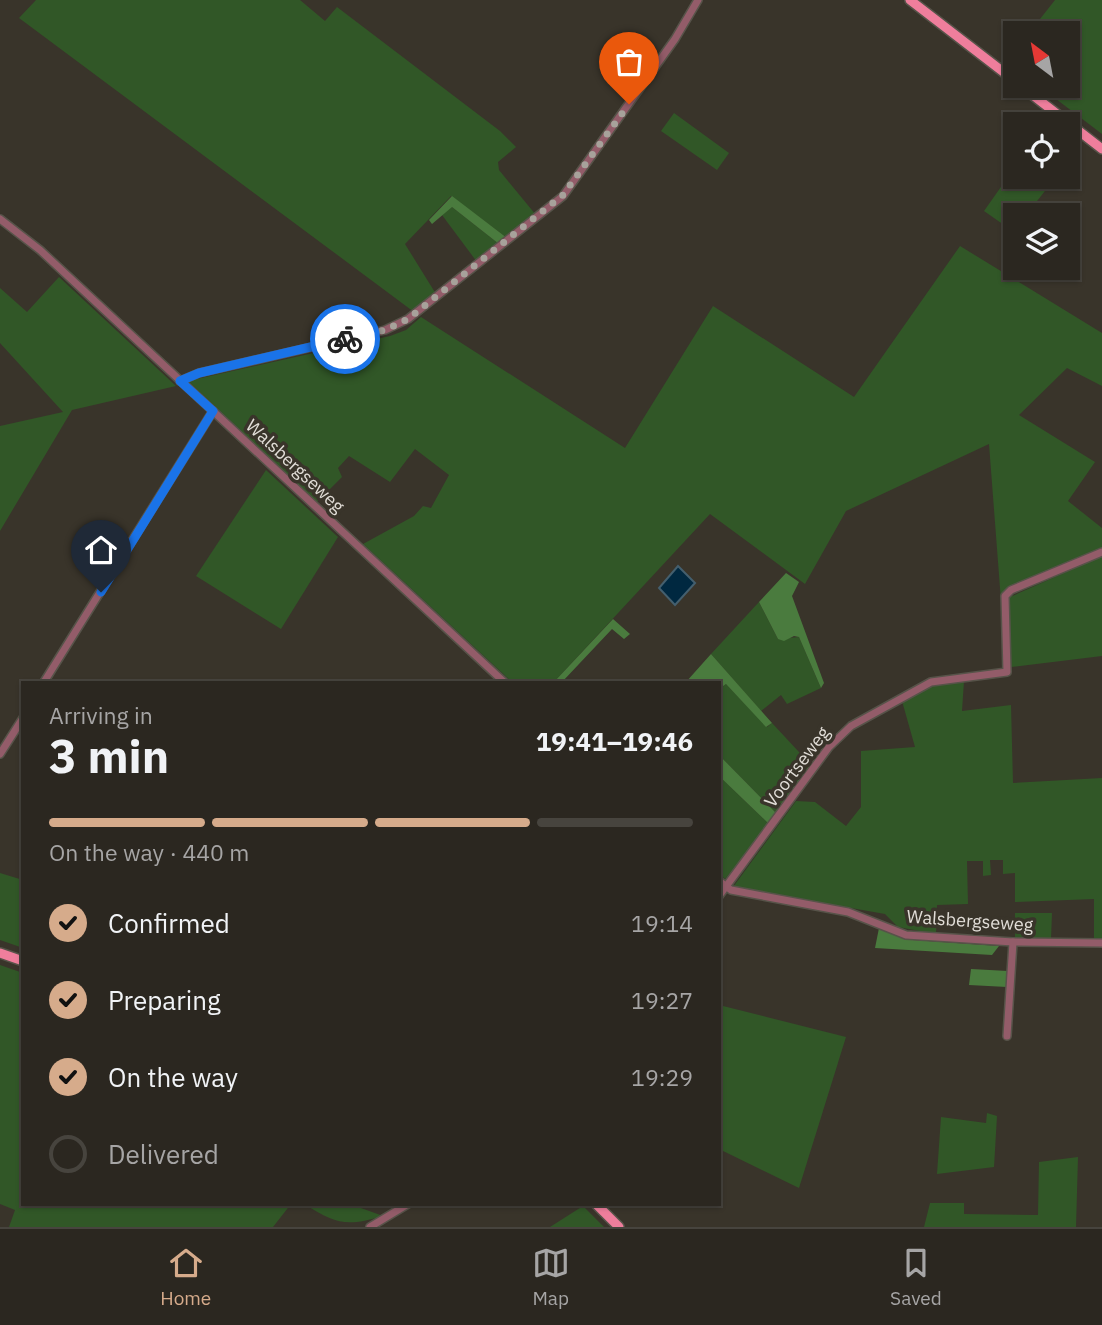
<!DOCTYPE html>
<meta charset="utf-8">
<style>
body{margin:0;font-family:"IBM Plex Sans",sans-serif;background:#332f29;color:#f1f3f6;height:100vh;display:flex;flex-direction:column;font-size:26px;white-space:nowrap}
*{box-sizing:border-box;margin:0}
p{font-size:23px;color:#a6a5a5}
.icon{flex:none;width:38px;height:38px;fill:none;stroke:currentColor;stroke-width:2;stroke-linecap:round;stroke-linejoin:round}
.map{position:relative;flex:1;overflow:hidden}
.panel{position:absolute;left:21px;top:681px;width:700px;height:525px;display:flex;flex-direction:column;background:#2b2720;border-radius:0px;box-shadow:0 2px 5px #0004,0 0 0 2px #47443e}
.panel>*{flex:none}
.needle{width:46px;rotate:328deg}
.fabs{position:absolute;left:1003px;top:21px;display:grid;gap:14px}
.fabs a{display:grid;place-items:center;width:77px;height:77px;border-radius:0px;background:#2b2720;box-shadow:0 2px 5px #0004,0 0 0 2px #47443e;font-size:35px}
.pin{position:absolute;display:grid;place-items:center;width:60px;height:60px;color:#fff;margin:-72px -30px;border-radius:50% 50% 50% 0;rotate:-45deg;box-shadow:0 0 7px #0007}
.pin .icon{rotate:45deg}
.courier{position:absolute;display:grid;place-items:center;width:70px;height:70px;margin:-35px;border:5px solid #1a73e8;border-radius:50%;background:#fff;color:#222;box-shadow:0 2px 9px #0007}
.head em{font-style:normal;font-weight:700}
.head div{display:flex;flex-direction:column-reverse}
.head{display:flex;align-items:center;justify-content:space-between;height:119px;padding:0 28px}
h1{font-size:46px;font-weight:700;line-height:52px}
.bar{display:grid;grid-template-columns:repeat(4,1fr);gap:10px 7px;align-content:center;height:84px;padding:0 28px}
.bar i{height:9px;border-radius:5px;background:#47443e}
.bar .current{background:#d6ab8b}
.bar p{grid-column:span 4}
ol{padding:0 28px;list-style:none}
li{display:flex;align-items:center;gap:21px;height:77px}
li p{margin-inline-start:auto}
li .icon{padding:7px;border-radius:50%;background:#d6ab8b;color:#111;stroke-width:4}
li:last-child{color:#a6a5a5}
li i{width:38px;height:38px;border:4px solid #47443e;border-radius:50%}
.menu{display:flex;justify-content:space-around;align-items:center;height:98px;border-top:2px solid #47443e;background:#2b2720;font-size:19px;color:#a6a5a5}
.menu a{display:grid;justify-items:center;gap:4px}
.menu .current{color:#d6ab8b}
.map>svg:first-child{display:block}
</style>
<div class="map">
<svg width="1102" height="1227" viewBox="0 0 1102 1227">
<rect width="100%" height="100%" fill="#39342a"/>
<!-- green -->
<g fill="#315727">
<path d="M36,0h264l25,21 12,-14 163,124 16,16 -18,15 1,8 37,45 -29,23 -56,-42 -46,48 31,50 -22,18 -395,-294z"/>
<path d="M1055,0h47v134l-63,-48h29v-53h-39z"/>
<path d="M674,113l55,40 -12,17 -56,-39z"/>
<path d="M1015,167v10h41l-30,38h-11l-1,17 -30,-21z"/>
<path d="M450,207h2l47,37 -22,18 -35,-47z"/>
<path d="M960,246l142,87v53l-35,-18 -48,47 76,47 -27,39 34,27v21l-99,47 -2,5 -12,-157 -143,67 -41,73 -95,-70 -156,168h-42l-149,-138 51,-28 9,-10 8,2 18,-33 -34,-26 -25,33 -41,-26 -11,12 4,9 -25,25 -129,-121 202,-45 16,-6 15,-13 204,131 88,-142 141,91z"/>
<path d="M59,277l117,109 -104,24 -72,121v-105l63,-14 -63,-69v-55l27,24z"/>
<path d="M266,470l72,67 -57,92 -85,-53z"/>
<path d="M1102,556v100l-91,11 -4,-63 3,-7z"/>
<path d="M759,602l19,37 21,-2 22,51 -34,16 -6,-9 -20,16 -50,-57z"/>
<path d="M964,681l-2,30 49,-6 2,78 89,-5v161h-8v-40l-79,3v-29l-12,1v-14h-13l1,15 -8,1v-15h-16l1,43 -31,1 -1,29 -38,-7 -13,-13 -152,-27 63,-86 19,1 31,24 15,-19v-56l54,-4 -13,-46 26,-14z"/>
<path d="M726,684l41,43 5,-4 40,43 -35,48 -58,-59v-66z"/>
<path d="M719,776l51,49 -45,54 -6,-5z"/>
<path d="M0,873l23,7v68l-23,-8z"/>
<path d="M1015,913h37l-1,26 -36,-1z"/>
<path d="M0,965l23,8v231h268l-18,23h-264l6,-17 -15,-6z"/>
<path d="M719,1005l127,32 -47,151 -80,-39z"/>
<path d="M987,1113l10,3 -3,51 -57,7 4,-57 45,6z"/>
<path d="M1078,1157l-2,70h-152l6,-24h34v11l74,1 1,-53z"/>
<path d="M304,1204h46l33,12c-37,11 -47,8 -79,-12z"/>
<path d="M583,1206l21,21h-54z"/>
</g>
<!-- forest -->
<g fill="#4a7b3e">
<path d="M452,196l55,42 -8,6 -47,-37 -20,17 -3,-4z"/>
<path d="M786,573l13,9 -7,14 32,87 -3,5 -22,-51 -5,-1 -10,5 -6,-2 -19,-37z"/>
<path d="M613,619l17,15 -6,5 -12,-10 -50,53h-8z"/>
<path d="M711,654l61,69 -6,4 -40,-43 -7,5v-7h-33z"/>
<path d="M719,755l58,59 -7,11 -51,-49z"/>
<path d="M879,928l34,12 86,6 -7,9 -117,-7z"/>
<path d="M971,969l37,2 -1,16 -38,-2z"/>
</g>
<!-- water -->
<path fill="#002840" stroke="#445f6e" stroke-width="2" d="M678,566l17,17 -20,22 -16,-17z"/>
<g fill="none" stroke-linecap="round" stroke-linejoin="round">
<!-- minor casing -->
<g stroke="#575349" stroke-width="10">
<g id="minor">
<path d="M0,219l40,31 464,432"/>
<path d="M180,381l19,-8 186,-43 23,-11 155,-123 112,-157 23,-39"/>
<path d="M44,682l169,-271"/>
<path d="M0,754l23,-36"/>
<path d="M719,881l12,9 117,22 58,23 107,7 89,1"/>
<path d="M719,896l110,-149 22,-21 80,-44 76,-10 -2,-76 6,-6 91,-38"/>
<path d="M1007,1036l6,-94"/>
<path d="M370,1227l38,-23"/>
</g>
</g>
<!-- major casing -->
<g stroke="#575349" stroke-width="12">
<g id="major">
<path d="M910,0l105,81"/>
<path d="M1021,86l81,63"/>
<path d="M0,953l23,8"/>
<path d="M596,1204l23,23"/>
</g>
</g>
<!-- minor -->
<use href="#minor" stroke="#935c69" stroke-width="7"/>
<!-- major -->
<use href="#major" stroke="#ef7e9c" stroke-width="9"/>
</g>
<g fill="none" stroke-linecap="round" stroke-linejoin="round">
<!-- done -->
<path stroke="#a7a29b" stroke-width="7" stroke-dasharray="0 12.6" d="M345,339l40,-9 23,-11 155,-124 66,-91"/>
<!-- route -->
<path stroke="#1a73e8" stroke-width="9" d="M101,592l112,-181 -33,-30 19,-8 146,-34"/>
</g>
<g text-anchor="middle" stroke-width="7" stroke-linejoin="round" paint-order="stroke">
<!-- street labels -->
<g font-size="18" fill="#e2ded8" stroke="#39342a">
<text transform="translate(295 466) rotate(43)" y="6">Walsbergseweg</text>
<text transform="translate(797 767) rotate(-53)" y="6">Voortseweg</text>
<text transform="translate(970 921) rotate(4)" y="6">Walsbergseweg</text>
</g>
</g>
</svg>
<div class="fabs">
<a><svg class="needle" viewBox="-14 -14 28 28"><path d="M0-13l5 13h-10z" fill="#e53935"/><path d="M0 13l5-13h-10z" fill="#a6a5a5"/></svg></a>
<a><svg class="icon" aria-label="locate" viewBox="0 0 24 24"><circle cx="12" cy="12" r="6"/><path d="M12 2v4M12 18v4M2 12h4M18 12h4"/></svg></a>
<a><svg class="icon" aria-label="layers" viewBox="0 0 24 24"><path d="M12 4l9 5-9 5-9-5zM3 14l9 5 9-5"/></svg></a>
</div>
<div class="pin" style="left:629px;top:104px;background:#ea580c"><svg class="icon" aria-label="bag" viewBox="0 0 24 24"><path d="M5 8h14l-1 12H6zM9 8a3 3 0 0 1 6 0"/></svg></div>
<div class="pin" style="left:101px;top:592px;background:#1f2937"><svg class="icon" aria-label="home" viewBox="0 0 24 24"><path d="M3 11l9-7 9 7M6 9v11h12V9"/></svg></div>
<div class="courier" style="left:345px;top:339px"><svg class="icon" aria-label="bike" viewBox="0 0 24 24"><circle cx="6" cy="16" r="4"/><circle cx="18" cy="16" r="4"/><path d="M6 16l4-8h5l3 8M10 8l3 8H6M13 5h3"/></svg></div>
<section class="panel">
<div class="head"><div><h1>3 min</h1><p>Arriving in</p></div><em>19:41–19:46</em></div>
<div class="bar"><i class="current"></i><i class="current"></i><i class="current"></i><i></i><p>On the way · 440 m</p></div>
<ol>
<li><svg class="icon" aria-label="check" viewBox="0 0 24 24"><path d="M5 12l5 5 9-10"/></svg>Confirmed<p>19:14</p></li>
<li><svg class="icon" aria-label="check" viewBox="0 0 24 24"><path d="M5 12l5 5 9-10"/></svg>Preparing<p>19:27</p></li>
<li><svg class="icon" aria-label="check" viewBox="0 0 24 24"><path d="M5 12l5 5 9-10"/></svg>On the way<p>19:29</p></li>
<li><i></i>Delivered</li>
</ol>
</section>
</div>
<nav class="menu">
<a class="current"><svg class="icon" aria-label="home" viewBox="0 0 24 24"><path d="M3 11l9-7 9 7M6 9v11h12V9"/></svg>Home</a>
<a><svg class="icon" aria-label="map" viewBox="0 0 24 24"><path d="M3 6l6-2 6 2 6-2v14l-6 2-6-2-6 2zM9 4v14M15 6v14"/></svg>Map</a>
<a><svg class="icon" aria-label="saved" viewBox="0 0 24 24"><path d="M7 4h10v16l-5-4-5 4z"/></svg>Saved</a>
</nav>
